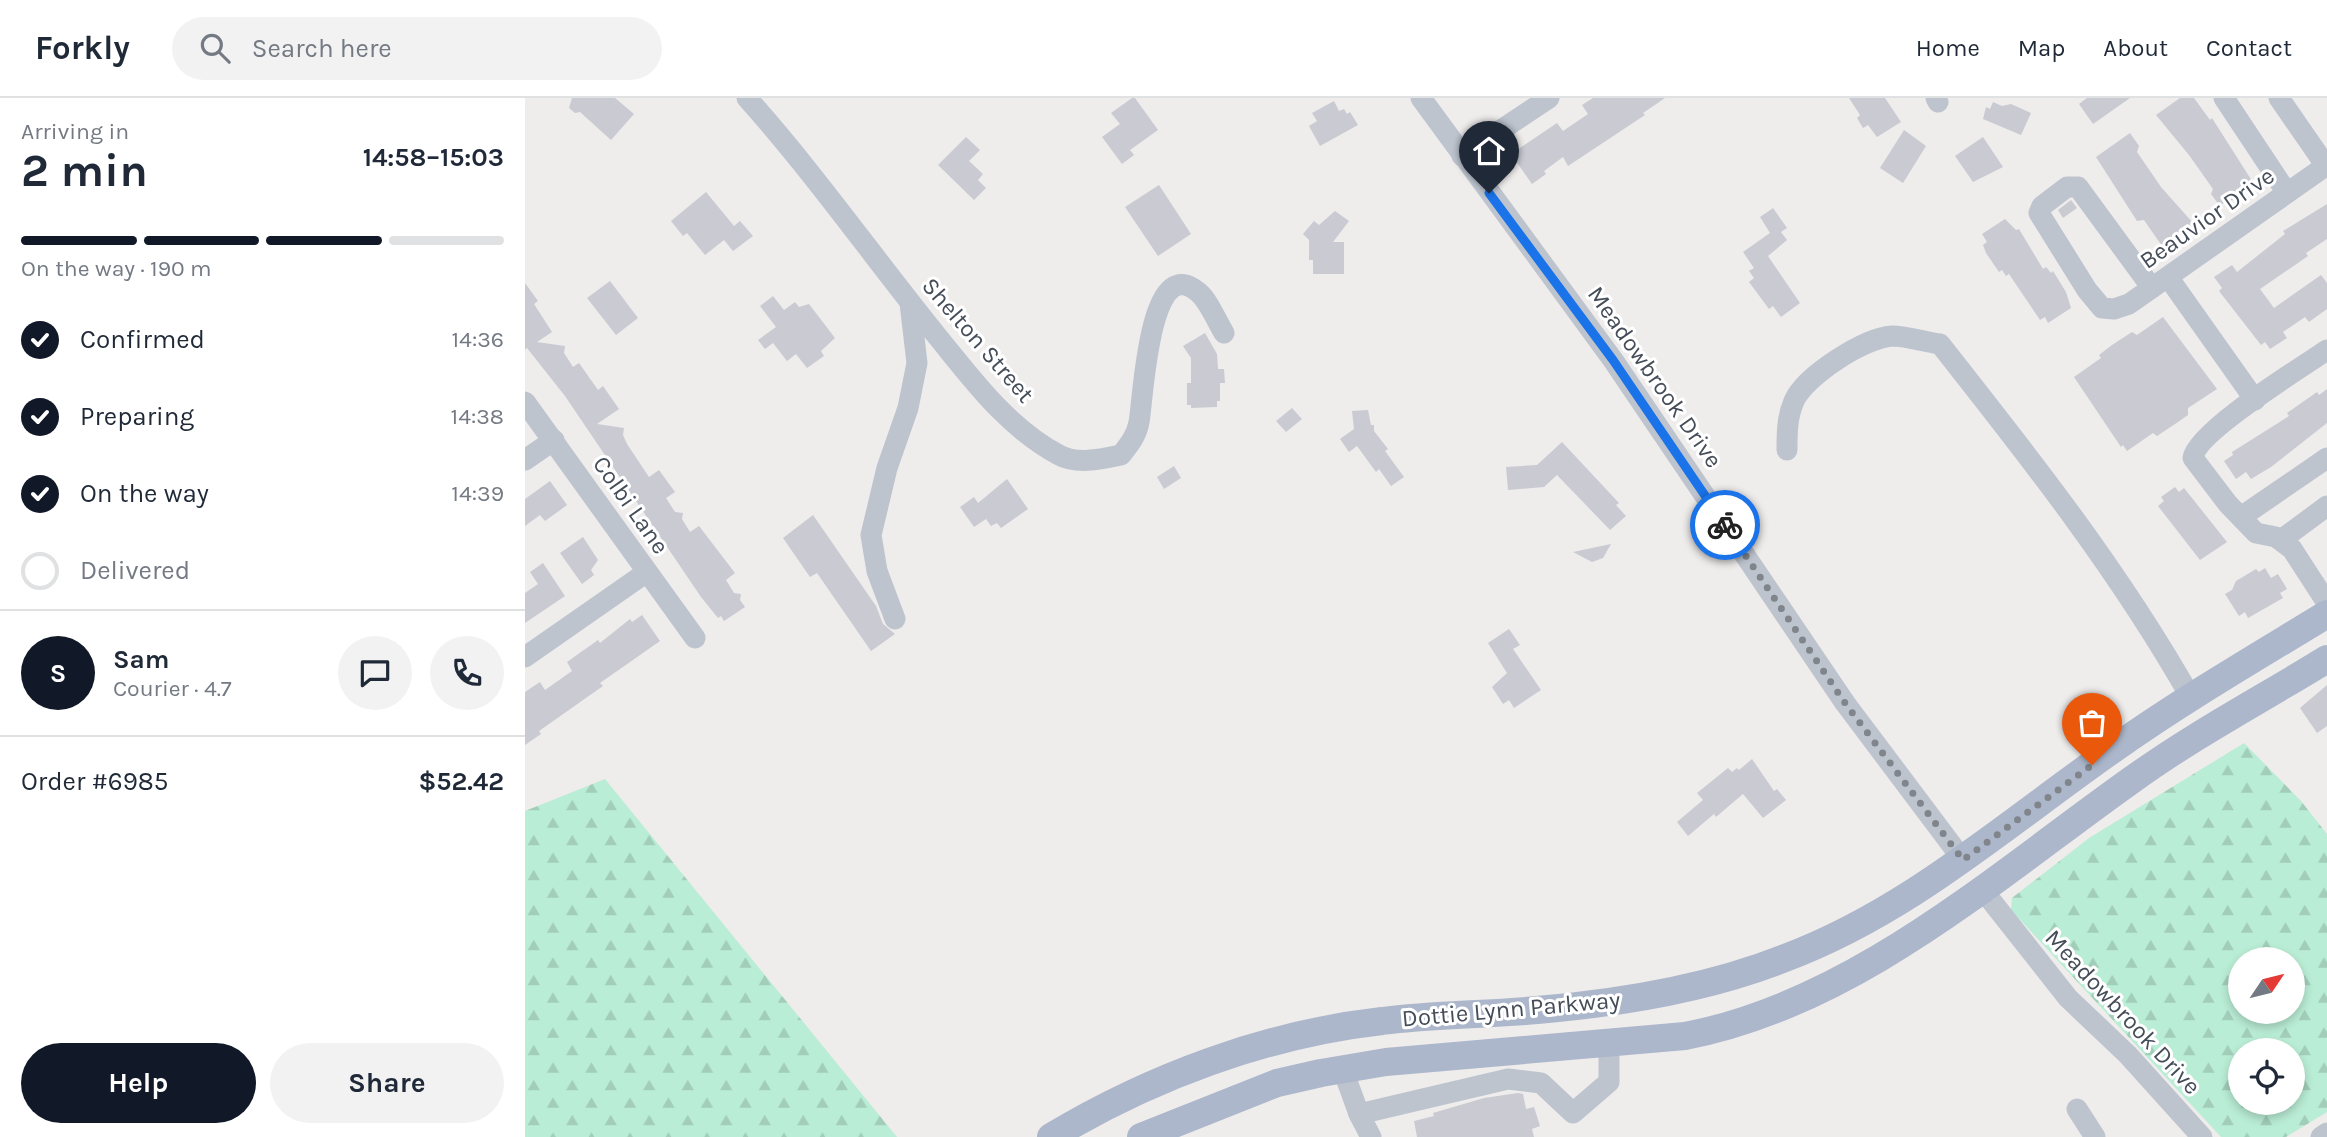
<!DOCTYPE html>
<meta charset="utf-8">
<style>
body{margin:0;font-family:Karla,sans-serif;background:#f2f2f3;color:#1f2937;height:100vh;display:flex;flex-direction:column;font-size:26px;white-space:nowrap}
*{box-sizing:border-box;margin:0}
p{font-size:23px;color:#747a83}
.icon{flex:none;width:38px;height:38px;fill:none;stroke:currentColor;stroke-width:2;stroke-linecap:round;stroke-linejoin:round}
.map{position:relative;flex:1;overflow:hidden}
.details{display:flex;flex-direction:column;background:#fff;width:525px}
.details>*{flex:none}
.needle{width:46px;rotate:55deg}
.controls{position:absolute;left:1703px;top:849px;display:grid;gap:14px}
.controls a{display:grid;place-items:center;width:77px;height:77px;border-radius:50%;background:#fff;box-shadow:0 4px 10px #0003;font-size:35px}
.pin{position:absolute;display:grid;place-items:center;width:60px;height:60px;color:#fff;margin:-72px -30px;border-radius:50% 50% 50% 0;rotate:-45deg;box-shadow:0 0 7px #0007}
.pin .icon{rotate:45deg}
.courier{position:absolute;display:grid;place-items:center;width:70px;height:70px;margin:-35px;border:5px solid #1a73e8;border-radius:50%;background:#fff;color:#222;box-shadow:0 2px 9px #0007}
.summary em{font-style:normal;font-weight:700}
.summary div{display:flex;flex-direction:column-reverse}
.summary{display:flex;align-items:center;justify-content:space-between;height:119px;padding:0 21px}
h1{font-size:46px;font-weight:700;line-height:52px}
.bar{display:grid;grid-template-columns:repeat(4,1fr);gap:10px 7px;align-content:center;height:84px;padding:0 21px}
.bar i{height:9px;border-radius:5px;background:#e0e1e3}
.bar .selected{background:#111827}
.bar p{grid-column:span 4}
.line{display:flex;align-items:center;gap:18px;padding:0 21px;border-top:2px solid #e0e1e3}
.line div{flex:1}
.round{display:grid;place-items:center;flex:none;width:74px;height:74px;border-radius:37px;background:#f2f2f3}
ol{padding:0 21px;list-style:none}
li{display:flex;align-items:center;gap:21px;height:77px}
li p{margin-inline-start:auto}
li .icon{padding:7px;border-radius:50%;background:#111827;color:#fff;stroke-width:4}
li:last-child{color:#747a83}
li i{width:38px;height:38px;border:4px solid #e0e1e3;border-radius:50%}
.primary-button{display:flex;gap:14px;margin-top:auto;padding:14px 21px}
.primary-button a{flex:1;height:80px;border-radius:42px;background:#111827;color:#fff;font-size:28px;font-weight:700;line-height:80px;text-align:center}
.primary-button a+a{background:#f2f2f3;color:#1f2937}
header{display:flex;align-items:center;gap:42px;box-sizing:border-box;height:98px;padding:0 35px;background:#fff;border-bottom:2px solid #e0e1e3}
header strong{font-size:33px}
nav{display:flex;gap:38px;margin-inline-start:auto;font-size:24px}
.search{width:490px;height:63px;background:#f2f2f3;display:flex;align-items:center;gap:18px;box-sizing:border-box;padding:0 24px;border-radius:38px;color:#747a83;font-size:26px}
main{display:flex;flex:1;min-height:0}
.map>svg:first-child{display:block}
</style>
<header>
<strong>Forkly</strong>
<div class="search"><svg class="icon" aria-label="search" viewBox="0 0 24 24"><circle cx="10" cy="10" r="6"/><path d="M15 15l6 6"/></svg>Search here</div>
<nav><a>Home</a><a>Map</a><a>About</a><a>Contact</a></nav>
</header>
<main>
<section class="details">
<div class="summary"><div><h1>2 min</h1><p>Arriving in</p></div><em>14:58–15:03</em></div>
<div class="bar"><i class="selected"></i><i class="selected"></i><i class="selected"></i><i></i><p>On the way · 190 m</p></div>
<ol>
<li><svg class="icon" aria-label="check" viewBox="0 0 24 24"><path d="M5 12l5 5 9-10"/></svg>Confirmed<p>14:36</p></li>
<li><svg class="icon" aria-label="check" viewBox="0 0 24 24"><path d="M5 12l5 5 9-10"/></svg>Preparing<p>14:38</p></li>
<li><svg class="icon" aria-label="check" viewBox="0 0 24 24"><path d="M5 12l5 5 9-10"/></svg>On the way<p>14:39</p></li>
<li><i></i>Delivered</li>
</ol>
<div class="line" style="height:126px"><b class="round" style="background:#111827;color:#fff">S</b><div><b>Sam</b><p>Courier · 4.7</p></div><a class="round"><svg class="icon" aria-label="chat" viewBox="0 0 24 24"><path d="M4 5h16v11H9l-5 4z"/></svg></a><a class="round"><svg class="icon" aria-label="phone" viewBox="0 0 24 24"><path d="M5 4h4l2 5-3 2q2 4 5 5l2-3 5 2v4C11 20 4 13 5 4z"/></svg></a></div>
<div class="line" style="height:91px"><div>Order #6985</div><b>$52.42</b></div>
<div class="primary-button"><a>Help</a><a>Share</a></div>
</section>
<div class="map">
<svg width="1802" height="1039" viewBox="0 0 1802 1039">
<defs>
<pattern id="forest-firs" width="22" height="20" patternUnits="userSpaceOnUse" patternTransform="scale(1.75)"><rect width="22" height="20" fill="#baedd5"/><path d="M5 1l3.5 6h-7zM16 11l3.5 6h-7z" fill="#a1cdb9"/></pattern>
</defs>
<rect width="100%" height="100%" fill="#efecec"/>
<!-- forest -->
<g fill="url(#forest-firs)" fill-rule="evenodd">
<path d="M1719,645l57,58 26,33v278l-41,25h-65l-210,-227 1,-12 77,-60zM1715,861h53v53h-53zM1715,952h53v52h-53z"/>
<path d="M80,681l292,358h-372v-326z"/>
</g>
<!-- building -->
<g fill="#c9cad2">
<path d="M47,0h43l19,16 -23,26 -31,-28 -5,1 -6,-5z"/>
<path d="M607,0h3l23,32 -28,20 4,5 -12,9 -20,-27 18,-13 -9,-11z"/>
<path d="M1068,0h72l-22,15 2,2 -77,51 -5,-9 -19,14 2,3 -14,10 -21,-30 46,-31 6,8 25,-17 -6,-9z"/>
<path d="M1324,0h36l16,24 -24,15 -9,-12 -5,3 -6,-10 3,-3z"/>
<path d="M1562,0h43l-37,26 -14,-20z"/>
<path d="M1655,0h14l16,22 2,-2 40,63 -7,5 2,3 -19,14 -1,-3 -7,6 -9,-12 2,-5 -24,-34 -33,-40z"/>
<path d="M809,3l5,10 5,-2 3,5 3,-2 8,13 -38,21 -11,-20 8,-5 -5,-8z"/>
<path d="M1468,4l9,4 9,-2 20,9 -10,22 -38,-16 3,-12 4,2z"/>
<path d="M1379,32l22,16 -23,37 -23,-15z"/>
<path d="M1605,35l9,13 -2,6 24,35 32,36 -8,5 2,3 -17,12 -2,-2 -6,5 -18,-26 -7,1 -41,-64z"/>
<path d="M441,39l14,13 -11,11 14,13 -5,6 8,8 -12,12 -36,-35z"/>
<path d="M1458,39l20,30 -30,15 -18,-26z"/>
<path d="M634,87l32,49 -33,22 -33,-49z"/>
<path d="M181,94l28,34 6,-5 13,15 -20,15 -9,-11 -19,15 -18,-22 -4,3 -12,-15z"/>
<path d="M1546,102l6,8 -14,10 -5,-8z"/>
<path d="M1802,106v35l-21,14 2,3 -48,33 14,19 47,-33 6,8v26l-18,13 -4,-5 -22,15 4,6 -17,11 -5,-7 -4,3 -42,-54 3,-3 -8,-11 18,-12 5,7 48,-38 -2,-3z"/>
<path d="M1248,110l14,20 -6,4 6,8 -19,16 32,47 -19,14 -8,-11 -4,3 -20,-27 5,-4 -5,-7 5,-3 -11,-16 27,-19 -10,-16z"/>
<path d="M810,113l14,10 -16,21h11v32h-31v-14h-4v-20l-6,-6 11,-13 5,4z"/>
<path d="M1480,121l11,11 3,-1 24,40 3,-2 5,6 2,-2 13,21 5,16 -23,15 -3,-6 -5,3 -31,-46 -3,2 -4,-6 -3,2 -13,-19 -3,-8 4,-3 -5,-8z"/>
<path d="M85,183l28,37 -22,17 -29,-37z"/>
<path d="M0,185l13,18 -4,3 18,28 -15,10 28,4 -1,7 9,14 6,-4 19,27 5,-4 16,23 -22,15 27,4 -1,7 4,9 22,33 10,-7 16,22 -9,6 9,14 8,1 -1,6 8,13 9,-6 36,47 -9,7 8,13 7,1 -1,6 5,7 -21,14 -3,-5 -3,2 -17,-21 -136,-201 -38,-48 -2,2z"/>
<path d="M248,198l11,14 11,-8 4,5 10,-3 26,34 -14,13 3,5 -17,12 -11,-14 -9,7 -14,-18 -8,6 -7,-9 18,-13 -16,-21z"/>
<path d="M1638,219l54,72 -29,19v7l-10,7 -21,14 -4,-3 -26,18 -4,-6 -2,2 -47,-70 27,-19 -2,-3 13,-10 20,-13 5,3z"/>
<path d="M680,235l12,21 1,15h6l1,14h-5v18h-3v6l-26,1v-3h-4v-22h4v-25l-8,-12z"/>
<path d="M1802,291v34l-56,44 -20,12 -5,-7 -10,7 -12,-18 9,-6 -1,-3 57,-36 -2,-3 30,-21 2,3z"/>
<path d="M767,310l10,11 -16,13 -10,-11z"/>
<path d="M843,312l3,15h3v6l14,18 -3,2 19,26 -13,9 -12,-17 -3,3 -19,-26 -8,6 -9,-13 14,-10 -2,-18z"/>
<path d="M1037,344l57,61 -3,2 10,11 -16,14 -53,-55 -13,12 -36,3 -2,-23 31,-2z"/>
<path d="M649,368l7,12 -17,11 -7,-12z"/>
<path d="M482,381l21,30 -27,19 -4,-5 -6,3 -5,-7 -12,8 -14,-20 14,-10 4,6z"/>
<path d="M25,383l17,24 -22,16 -5,-6 -15,11v-27z"/>
<path d="M1650,389l4,5 5,-4 43,54 -27,18 -42,-54 6,-5 -3,-4z"/>
<path d="M288,417l63,91 7,18 12,10 -24,17 -54,-78 -7,4 -27,-39z"/>
<path d="M58,439l15,23 -7,10 3,5 -12,9 -22,-31z"/>
<path d="M1086,446l-8,14 -11,4 -19,-10z"/>
<path d="M18,465l22,33 -40,27v-30l13,-9 -8,-12z"/>
<path d="M1740,470l6,10 7,-4 9,15 -7,4 3,5 -35,20 -3,-6 -6,4 -14,-22 7,-4 4,-9 20,-12 3,3z"/>
<path d="M117,517l18,26 -60,42 3,3 -64,45 2,3 -16,11v-53l15,-10 5,8 27,-19 -5,-9 31,-22 2,3 30,-24 2,3z"/>
<path d="M984,531l11,16 -7,4 28,41 -27,18 -5,-8 -6,4 -11,-17 15,-14 -19,-30z"/>
<path d="M1802,587v41l-10,7 -17,-25z"/>
<path d="M1227,661l22,32 3,-2 9,11 -23,18 -20,-24 -27,23 -2,-3 -26,22 -11,-14 26,-22 -6,-7 31,-25 4,4 5,-4 2,2z"/>
<path d="M993,995l5,1 3,15 8,-2 6,19 -8,3 2,8h-117l-3,-16 20,-5 -1,-3 51,-15z"/>
</g>
<g fill="none" stroke-linecap="round" stroke-linejoin="round">
<!-- minor -->
<g stroke="#bdc4ce" stroke-width="21">
<path d="M222,0c68,76 126,159 190,238 36,44 70,91 122,119 18,10 43,4 62,0 8,-10 16,-20 18,-33 4,-18 9,-173 59,-130 11,9 18,28 26,41"/>
<path d="M896,0l192,262 232,343 118,157"/>
<path d="M1411,0l2,4"/>
<path d="M1699,0l63,95"/>
<path d="M1754,0l47,68"/>
<path d="M937,58l87,-58"/>
<path d="M1643,179l87,123"/>
<path d="M1627,190l-74,-101h-11l-25,19 -3,7 48,77 15,18 12,1 15,-5 198,-139"/>
<path d="M1802,252c-25,17 -131,82 -134,108l35,46 28,29 20,4 16,12 35,54"/>
<path d="M0,304l170,236"/>
<path d="M1262,352c0,-17 0,-33 7,-49 11,-25 70,-63 98,-65 15,0 33,6 48,8 90,114 180,228 251,354"/>
<path d="M0,362l29,-20"/>
<path d="M1716,419l86,-59"/>
<path d="M1756,442l46,-34"/>
<path d="M370,521l-18,-48 -6,-36 16,-67 21,-60 9,-45 -7,-60"/>
<path d="M0,559l122,-85"/>
<path d="M1457,791l86,109 60,57 74,82"/>
<path d="M818,972l16,44 149,-35 33,4 32,30 36,-31v-39"/>
<path d="M1552,1011l18,28"/>
<path d="M834,1016l12,23"/>
<path d="M1796,1039l6,-4"/>
</g>
<!-- major -->
<g stroke="#acb7cb" stroke-width="28">
<path d="M526,1039c100,-60 215,-103 331,-116 52,-7 103,-6 155,-11 83,-7 170,-21 248,-52 123,-46 221,-134 327,-208 69,-49 143,-92 215,-136"/>
<path d="M616,1039l136,-54 44,-10 65,-11 299,-26c169,-32 311,-160 448,-257 61,-44 129,-80 194,-120"/>
</g>
</g>
<g fill="none" stroke-linecap="round" stroke-linejoin="round">
<!-- done -->
<path stroke="#80858c" stroke-width="7" stroke-dasharray="0 12.6" d="M1200,427l120,178 118,157 129,-95"/>
<!-- route -->
<path stroke="#1a73e8" stroke-width="9" d="M964,95l124,167 112,165"/>
</g>
<g text-anchor="middle" stroke-width="6" stroke-linejoin="round" paint-order="stroke">
<!-- street labels -->
<g font-size="24" fill="#454d59" stroke="#fff">
<text transform="translate(1682 120) rotate(-35)" y="8">Beauvior Drive</text>
<text transform="translate(453 242) rotate(49)" y="8">Shelton Street</text>
<text transform="translate(1130 279) rotate(55)" y="8">Meadowbrook Drive</text>
<text transform="translate(106 407) rotate(55)" y="8">Colbi Lane</text>
<text transform="translate(986 911) rotate(-5)" y="8">Dottie Lynn Parkway</text>
<text transform="translate(1598 914) rotate(47)" y="8">Meadowbrook Drive</text>
</g>
</g>
</svg>
<div class="controls">
<a><svg class="needle" viewBox="-14 -14 28 28"><path d="M0-13l5 13h-10z" fill="#e53935"/><path d="M0 13l5-13h-10z" fill="#747a83"/></svg></a>
<a><svg class="icon" aria-label="locate" viewBox="0 0 24 24"><circle cx="12" cy="12" r="6"/><path d="M12 2v4M12 18v4M2 12h4M18 12h4"/></svg></a>
</div>
<div class="pin" style="left:1567px;top:667px;background:#ea580c"><svg class="icon" aria-label="bag" viewBox="0 0 24 24"><path d="M5 8h14l-1 12H6zM9 8a3 3 0 0 1 6 0"/></svg></div>
<div class="pin" style="left:964px;top:95px;background:#1f2937"><svg class="icon" aria-label="home" viewBox="0 0 24 24"><path d="M3 11l9-7 9 7M6 9v11h12V9"/></svg></div>
<div class="courier" style="left:1200px;top:427px"><svg class="icon" aria-label="bike" viewBox="0 0 24 24"><circle cx="6" cy="16" r="4"/><circle cx="18" cy="16" r="4"/><path d="M6 16l4-8h5l3 8M10 8l3 8H6M13 5h3"/></svg></div>
</div>
</main>
